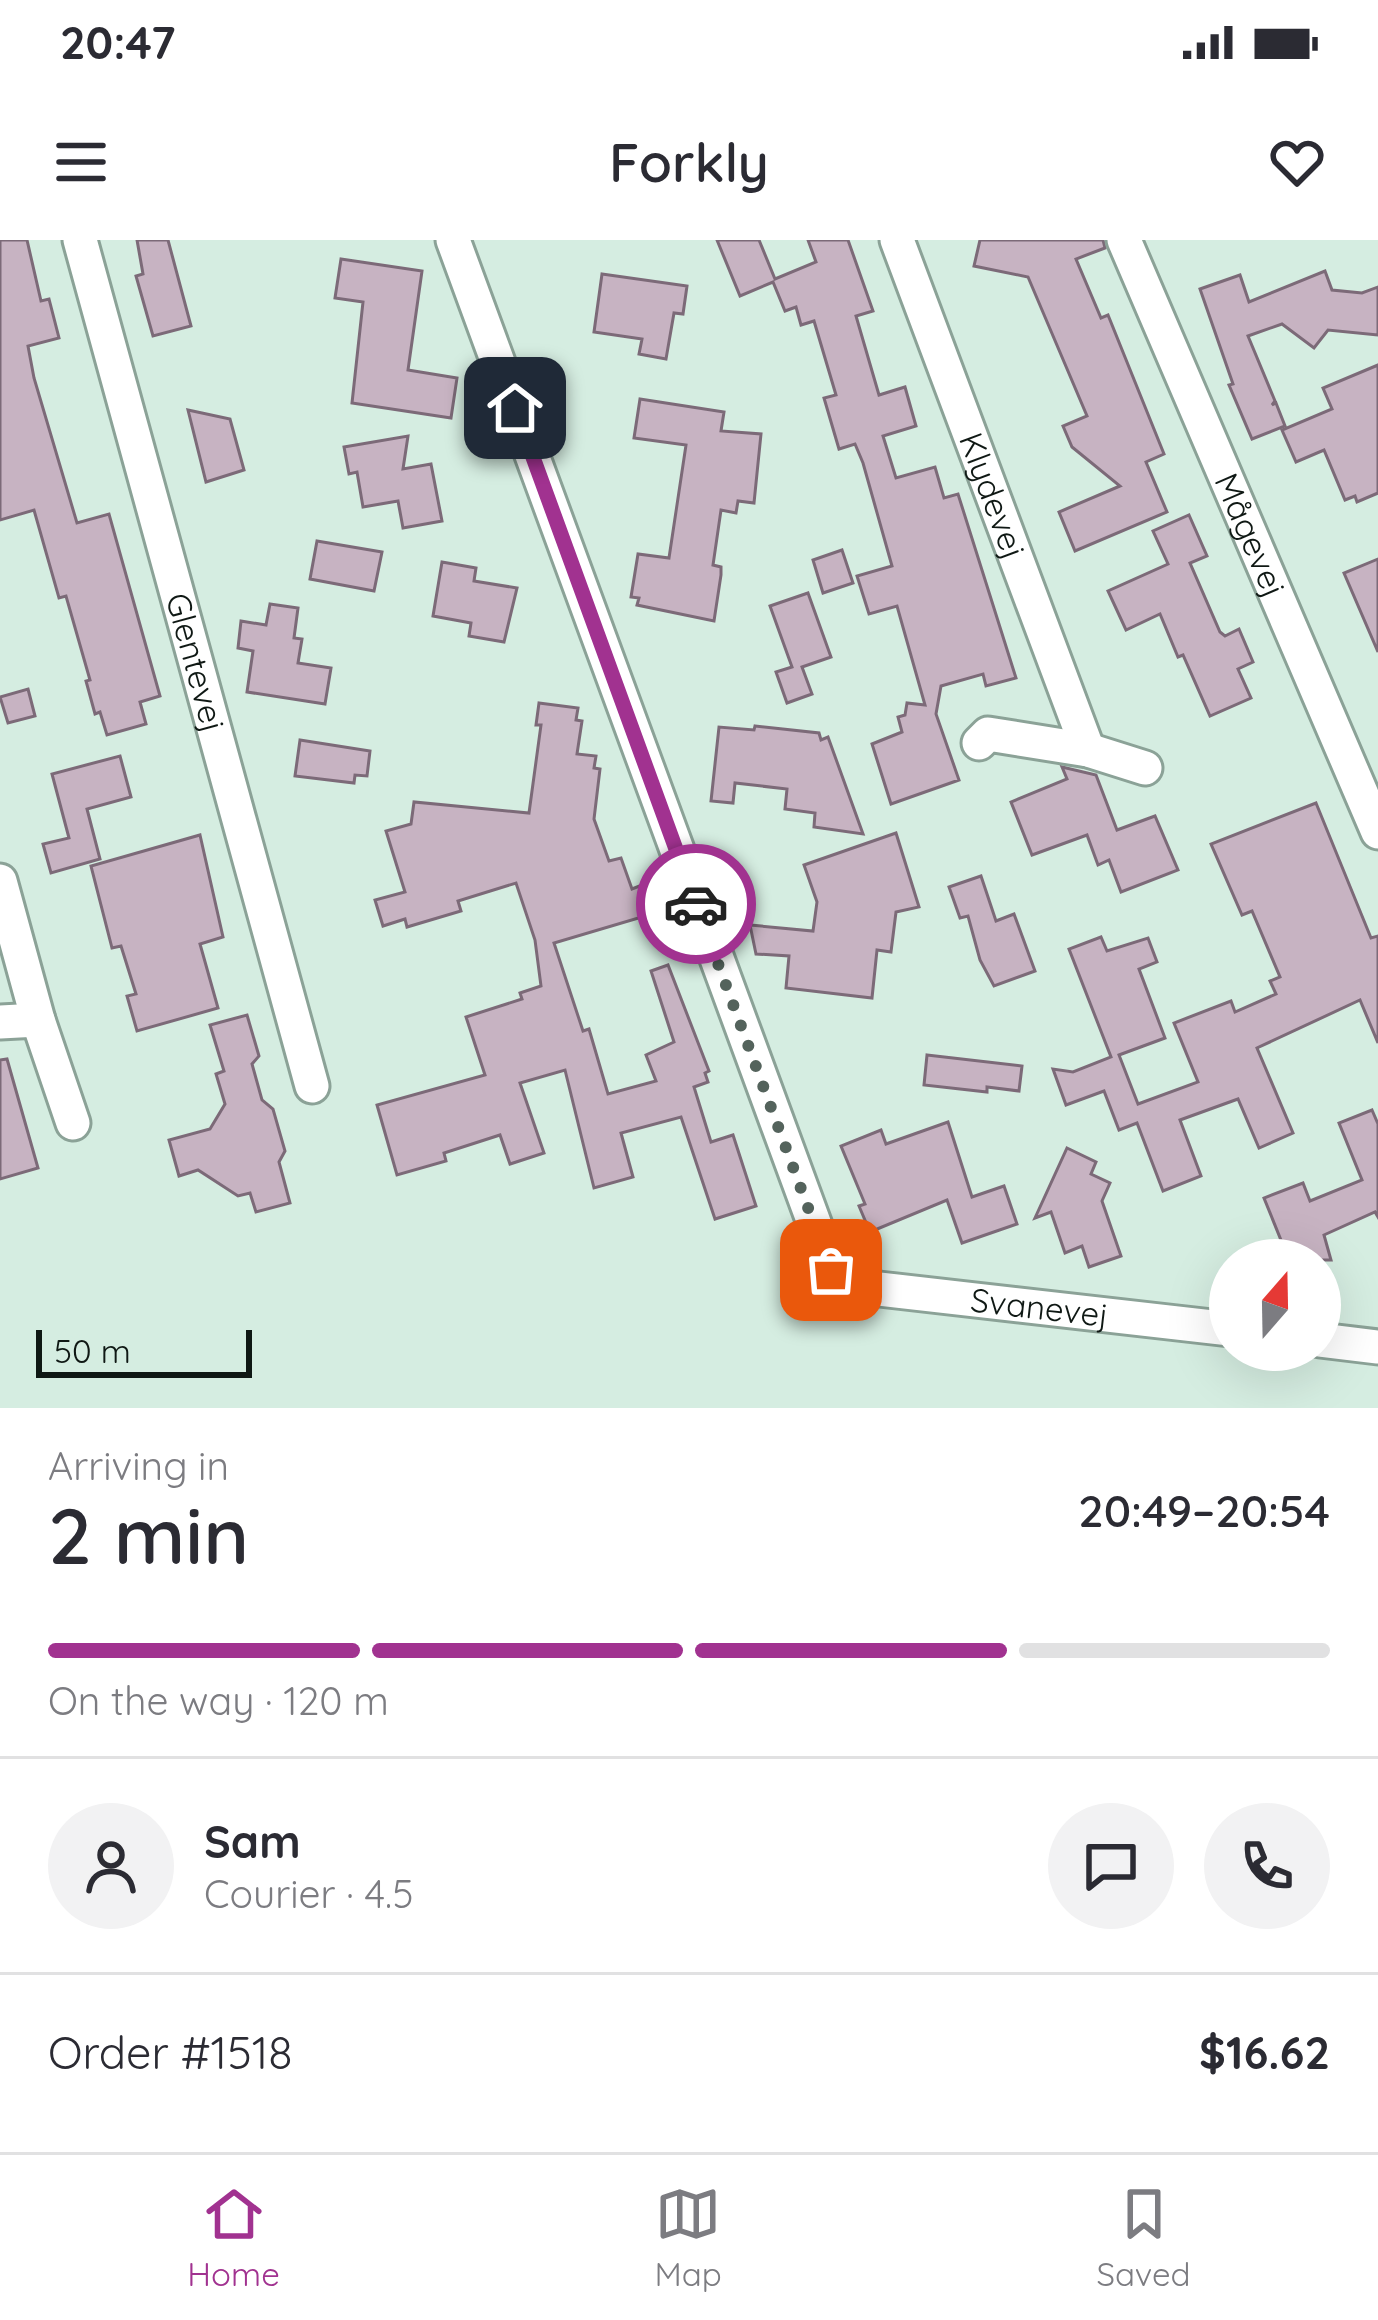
<!DOCTYPE html>
<meta charset="utf-8">
<style>
body{margin:0;font-family:Quicksand,sans-serif;background:#f2f2f3;color:#2b2b33;height:100vh;display:flex;flex-direction:column;font-size:45px;white-space:nowrap}
*{box-sizing:border-box;margin:0}
p{font-size:39px;color:#7c7c81}
.icon{flex:none;width:66px;height:66px;fill:none;stroke:currentColor;stroke-width:2;stroke-linecap:round;stroke-linejoin:round}
.map{position:relative;height:1168px;overflow:hidden}
.details{display:flex;flex-direction:column;background:#fff;flex:1}
.details>*{flex:none}
.needle{width:78px;rotate:20deg}
.tools{position:absolute;left:1209px;top:999px;display:grid;gap:24px}
.tools a{display:grid;place-items:center;width:132px;height:132px;border-radius:50%;background:#fff;box-shadow:0 12px 48px #0002;font-size:60px}
.scale{position:absolute;left:36px;bottom:30px;width:216px;box-sizing:border-box;padding-left:12px;border:6px solid #0f1814;border-top:0;font-size:33px;line-height:42px;white-space:nowrap;color:#0f1814;-webkit-text-stroke:9px #d5ede1;paint-order:stroke}
.pin{position:absolute;display:grid;place-items:center;width:102px;height:102px;color:#fff;margin:-51px;border-radius:24px;box-shadow:0 6px 18px #0006}
.courier{position:absolute;display:grid;place-items:center;width:120px;height:120px;margin:-60px;border:9px solid #a13290;border-radius:50%;background:#fff;color:#222;box-shadow:0 3px 15px #0007}
.overview em{font-style:normal;font-weight:600}
.overview div{display:flex;flex-direction:column-reverse}
.overview{display:flex;align-items:center;justify-content:space-between;height:204px;padding:0 48px}
h1{font-size:78px;font-weight:600;line-height:90px}
.bar{display:grid;grid-template-columns:repeat(4,1fr);gap:18px 12px;align-content:center;height:144px;padding:0 48px}
.bar i{height:15px;border-radius:9px;background:#e1e1e2}
.bar .selected{background:#a13290}
.bar p{grid-column:span 4}
.line{display:flex;align-items:center;gap:30px;padding:0 48px;border-top:3px solid #e1e1e2}
.line div{flex:1}
.round{display:grid;place-items:center;flex:none;width:126px;height:126px;border-radius:63px;background:#f2f2f3}
.status{display:flex;justify-content:space-between;align-items:center;height:84px;padding:0 60px;background:#fff;direction:ltr}
.status svg{height:33px;fill:currentColor}
header{display:flex;justify-content:space-between;align-items:center;height:156px;padding:0 48px;background:#fff;font-size:54px;font-weight:600}
.dock{display:flex;justify-content:space-around;align-items:center;height:168px;border-top:3px solid #e1e1e2;background:#fff;font-size:33px;color:#7c7c81}
.dock a{display:grid;justify-items:center;gap:6px}
.dock .selected{color:#a13290}
.map>svg:first-child{display:block}
</style>
<div class="status"><b>20:47</b><svg viewBox="0 0 49 12"><path d="M0 12V9h3v3zM5 12V6h3v6zM10 12V3h3v9zM15 12V0h3v12zM26 1h20v11H26zM47 4h2v5h-2z"/></svg></div>
<header><svg class="icon" aria-label="menu" viewBox="0 0 24 24"><path d="M4 6h16M4 12h16M4 18h16"/></svg>Forkly<svg class="icon" aria-label="heart" viewBox="0 0 24 24"><path d="M12 20l-8-8c-3-5 5-10 8-4 3-6 11-1 8 4z"/></svg></header>
<div class="map">
<svg width="1378" height="1168" viewBox="0 0 1378 1168">
<rect width="100%" height="100%" fill="#d5ede1"/>
<!-- building -->
<g fill="#c7b3c2" stroke="#7c6a78" stroke-width="3">
<path d="M0,0h27l14,61 8,-2 10,39 -31,8 6,32 43,145 32,-9 51,182 -20,6 6,22 -39,11 -7,-23 -5,2 -9,-33 4,-1 -24,-84 -7,2 -25,-88 -34,10z"/>
<path d="M137,0h31l23,86 -38,10 -17,-60 7,-2z"/>
<path d="M717,0h42l16,39 41,-17 -8,-22h40l25,71 -17,5 23,79 26,-8 11,39 -33,10 13,42 39,-11 9,31 14,-4 58,184 -30,8 -3,-12 -42,12 -5,28 23,66 -68,24 -19,-60 30,-12 -4,-15 7,-2 2,-12 18,2 -28,-99 -28,8 -12,-38 35,-10 -29,-103 -8,-19 -16,5 -15,-51 12,-3 -22,-74 -13,4 -5,-18 -11,4 -12,-29 -33,14z"/>
<path d="M980,0h123l2,8 -29,11 25,59 7,-3 56,139 -18,8 21,50 -92,39 -16,-39 61,-26 -48,-39 -9,-21 24,-10 -59,-139 -54,-11z"/>
<path d="M341,19l81,12 -14,99 49,8 -6,40 -99,-15 11,-101 -28,-4z"/>
<path d="M1325,31l7,19 30,3 16,-6v48l-50,-5 -14,18 -32,-24 -34,12 27,65 -3,4 4,-2 9,23 -33,13 -23,-54 4,-1 -33,-95 40,-14 9,27z"/>
<path d="M602,34l85,12 -4,28 -9,-1 -8,46 -27,-5 3,-15 -48,-7z"/>
<path d="M1378,125v128l-21,9 -2,-6 -10,4 -21,-50 -28,12 -14,-32 50,-21 -9,-21z"/>
<path d="M640,159l84,13 -3,19 40,3 -7,69 -16,-2 -2,12 -15,-3 -8,55 8,2v8l-7,46 -77,-16 2,-7 -8,-1 7,-43 31,4 17,-113 -52,-7z"/>
<path d="M188,170l42,9 14,51 -38,12z"/>
<path d="M408,196l-5,33 28,-5 11,57 -39,7 -5,-27 -35,6 -6,-35 -8,2 -5,-27z"/>
<path d="M1189,275l18,41 -17,7 30,69 5,4 14,-7 14,33 -15,7 13,29 -41,18 -27,-61 -5,2 -18,-43 -34,16 -18,-39 60,-27 -15,-33z"/>
<path d="M317,301l65,11 -8,39 -64,-12z"/>
<path d="M842,310l11,33 -30,10 -10,-33z"/>
<path d="M1378,319v93l-34,-79z"/>
<path d="M442,322l34,6 -2,13 43,7 -13,54 -35,-6 2,-13 -38,-7z"/>
<path d="M808,353l23,64 -29,10 10,27 -25,9 -11,-31 16,-5 -22,-61z"/>
<path d="M270,364l28,4 -4,30 8,1 -4,24 33,5 -6,36 -78,-12 6,-41 -15,-3 3,-27 25,4z"/>
<path d="M28,449l7,27 -27,7 -8,-26z"/>
<path d="M539,463l39,5 -2,12 6,1 -5,33 19,2 -2,12 6,1 -6,50 15,42 12,-3 11,31 10,-4 10,29 -98,29 29,88 6,-2 19,65 48,-13 -10,-26 28,-13 -23,-71 17,-6 41,106 -4,2 3,9 -14,5 17,55 22,-7 23,71 -41,13 -34,-102 -60,16 12,44 -39,11 -29,-118 -45,13 24,70 -34,11 -10,-29 -56,18 2,8 -49,14 -20,-70 108,-30 -19,-58 56,-18 -2,-6 21,-7 -6,-46 -19,-57 -58,18 3,10 -54,16 -2,-8 -22,7 -8,-26 30,-8 -19,-61 25,-7 3,-22 115,11 12,-88h-5z"/>
<path d="M755,486l64,7 2,7 7,-3 35,97 -49,-7 1,-14 -30,-4 2,-20 -52,-6 -2,20 -22,-2 8,-74 35,3z"/>
<path d="M300,500l70,11 -3,25 -12,-1 -1,8 -59,-7z"/>
<path d="M120,516l11,41 -44,12 13,50 -49,14 -8,-29 26,-6 -17,-64z"/>
<path d="M1062,527l34,8 21,55 38,-14 23,54 -57,22 -12,-32 -11,5 -11,-30 -55,20 -21,-53 56,-23z"/>
<path d="M1316,563l55,135 7,-2v107l-18,-43 -103,48 36,85 -34,15 -21,-49 -58,21 21,56 -38,15 -26,-68 -18,7 -15,-39 -38,14 -13,-36 20,3 38,-15 -42,-108 32,-12 6,14 41,-13 9,24 -18,7 26,69 -46,17 19,49 60,-22 -24,-59 57,-22 4,11 41,-18 -6,-13 10,-4 -28,-66 -10,4 -31,-71z"/>
<path d="M896,593l23,74 -23,5 -5,40 -14,-2 -5,48 -86,-10 3,-32 -33,-2 -6,-29 63,6 4,-29 -13,-37z"/>
<path d="M200,595l23,102 -23,7 18,64 -81,23 -10,-35 9,-2 -15,-48 -9,2 -21,-82z"/>
<path d="M981,636l15,45 18,-7 21,57 -41,15 -14,-26 -12,-44 -8,2 -11,-31z"/>
<path d="M247,775l12,41 -7,8 10,36 11,9 12,42 -6,11 11,41 -34,9 -6,-19 -12,3 -40,-26 -19,6 -10,-36 41,-11 15,-25 -9,-30 8,-3 -14,-46z"/>
<path d="M927,815l95,11 -3,25 -32,-4v5l-63,-7z"/>
<path d="M7,819l31,109 -38,11v-119z"/>
<path d="M1372,870l6,14v93l-3,-5 -51,23 7,25h-42l-25,-62 39,-15 7,18 52,-21 -23,-57z"/>
<path d="M948,882l24,75 32,-11 13,38 -55,19 -15,-43 -77,32 -11,-26 6,-2 -24,-58 40,-16 5,14z"/>
<path d="M1067,908l29,14 -5,12 19,9 -8,18 19,55 -32,11 -7,-21 -17,7 -14,-41 -16,6z"/>
</g>
<g fill="none" stroke-linecap="round" stroke-linejoin="round">
<!-- street casing -->
<g stroke="#8ba297" stroke-width="39">
<g id="street">
<path id="s1" d="M80,0l232,846"/>
<path id="s2" d="M453,0l378,1029 17,13 31,7 351,40"/>
<path id="s3" d="M897,0l191,510"/>
<path id="s4" d="M1124,0l254,592"/>
<path d="M979,503l9,-9 100,16 57,18"/>
<path d="M0,641l38,139 35,103"/>
<path d="M0,782l38,-2"/>
<path d="M1320,1100l58,7"/>
</g>
</g>
<!-- street -->
<use href="#street" stroke="#fff" stroke-width="33"/>
</g>
<g fill="none" stroke-linecap="round" stroke-linejoin="round">
<!-- done -->
<path stroke="#54635c" stroke-width="12" stroke-dasharray="0 21.6" d="M696,664l135,366"/>
<!-- route -->
<path stroke="#a13290" stroke-width="15" d="M515,168l181,496"/>
</g>
<g text-anchor="middle" stroke-width="12" stroke-linejoin="round" paint-order="stroke">
<!-- street labels -->
<g font-size="33" fill="#0f1814" stroke="#d5ede1">
<text dy="12" stroke="none"><textPath href="#s3" startOffset="273">Klydevej</textPath></text>
<text dy="12" stroke="none"><textPath href="#s4" startOffset="321">Mågevej</textPath></text>
<text dy="12" stroke="none"><textPath href="#s1" startOffset="438">Glentevej</textPath></text>
<text dy="12" stroke="none"><textPath href="#s2" startOffset="1311">Svanevej</textPath></text>
</g>
</g>
</svg>
<div class="tools">
<a><svg class="needle" viewBox="-14 -14 28 28"><path d="M0-13l5 13h-10z" fill="#e53935"/><path d="M0 13l5-13h-10z" fill="#7c7c81"/></svg></a>
</div>
<div class="scale">50 m</div>
<div class="pin" style="left:831px;top:1030px;background:#ea580c"><svg class="icon" aria-label="bag" viewBox="0 0 24 24"><path d="M5 8h14l-1 12H6zM9 8a3 3 0 0 1 6 0"/></svg></div>
<div class="pin" style="left:515px;top:168px;background:#1f2937"><svg class="icon" aria-label="home" viewBox="0 0 24 24"><path d="M3 11l9-7 9 7M6 9v11h12V9"/></svg></div>
<div class="courier" style="left:696px;top:664px"><svg class="icon" aria-label="car" viewBox="0 0 24 24"><path d="M5 17H2v-5l4-1 3-4h7l3 4 3 1v5h-3M9 17h6M6 11h13"/><circle cx="7" cy="17" r="2"/><circle cx="17" cy="17" r="2"/></svg></div>
</div>
<section class="details">
<div class="overview"><div><h1>2 min</h1><p>Arriving in</p></div><em>20:49–20:54</em></div>
<div class="bar"><i class="selected"></i><i class="selected"></i><i class="selected"></i><i></i><p>On the way · 120 m</p></div>
<div class="line" style="height:216px"><a class="round"><svg class="icon" aria-label="person" viewBox="0 0 24 24"><circle cx="12" cy="8" r="4"/><path d="M4 21q1-7 8-7t8 7"/></svg></a><div><b>Sam</b><p>Courier · 4.5</p></div><a class="round"><svg class="icon" aria-label="chat" viewBox="0 0 24 24"><path d="M4 5h16v11H9l-5 4z"/></svg></a><a class="round"><svg class="icon" aria-label="phone" viewBox="0 0 24 24"><path d="M5 4h4l2 5-3 2q2 4 5 5l2-3 5 2v4C11 20 4 13 5 4z"/></svg></a></div>
<div class="line" style="height:156px"><div>Order #1518</div><b>$16.62</b></div>
</section>
<nav class="dock">
<a class="selected"><svg class="icon" aria-label="home" viewBox="0 0 24 24"><path d="M3 11l9-7 9 7M6 9v11h12V9"/></svg>Home</a>
<a><svg class="icon" aria-label="map" viewBox="0 0 24 24"><path d="M3 6l6-2 6 2 6-2v14l-6 2-6-2-6 2zM9 4v14M15 6v14"/></svg>Map</a>
<a><svg class="icon" aria-label="saved" viewBox="0 0 24 24"><path d="M7 4h10v16l-5-4-5 4z"/></svg>Saved</a>
</nav>
